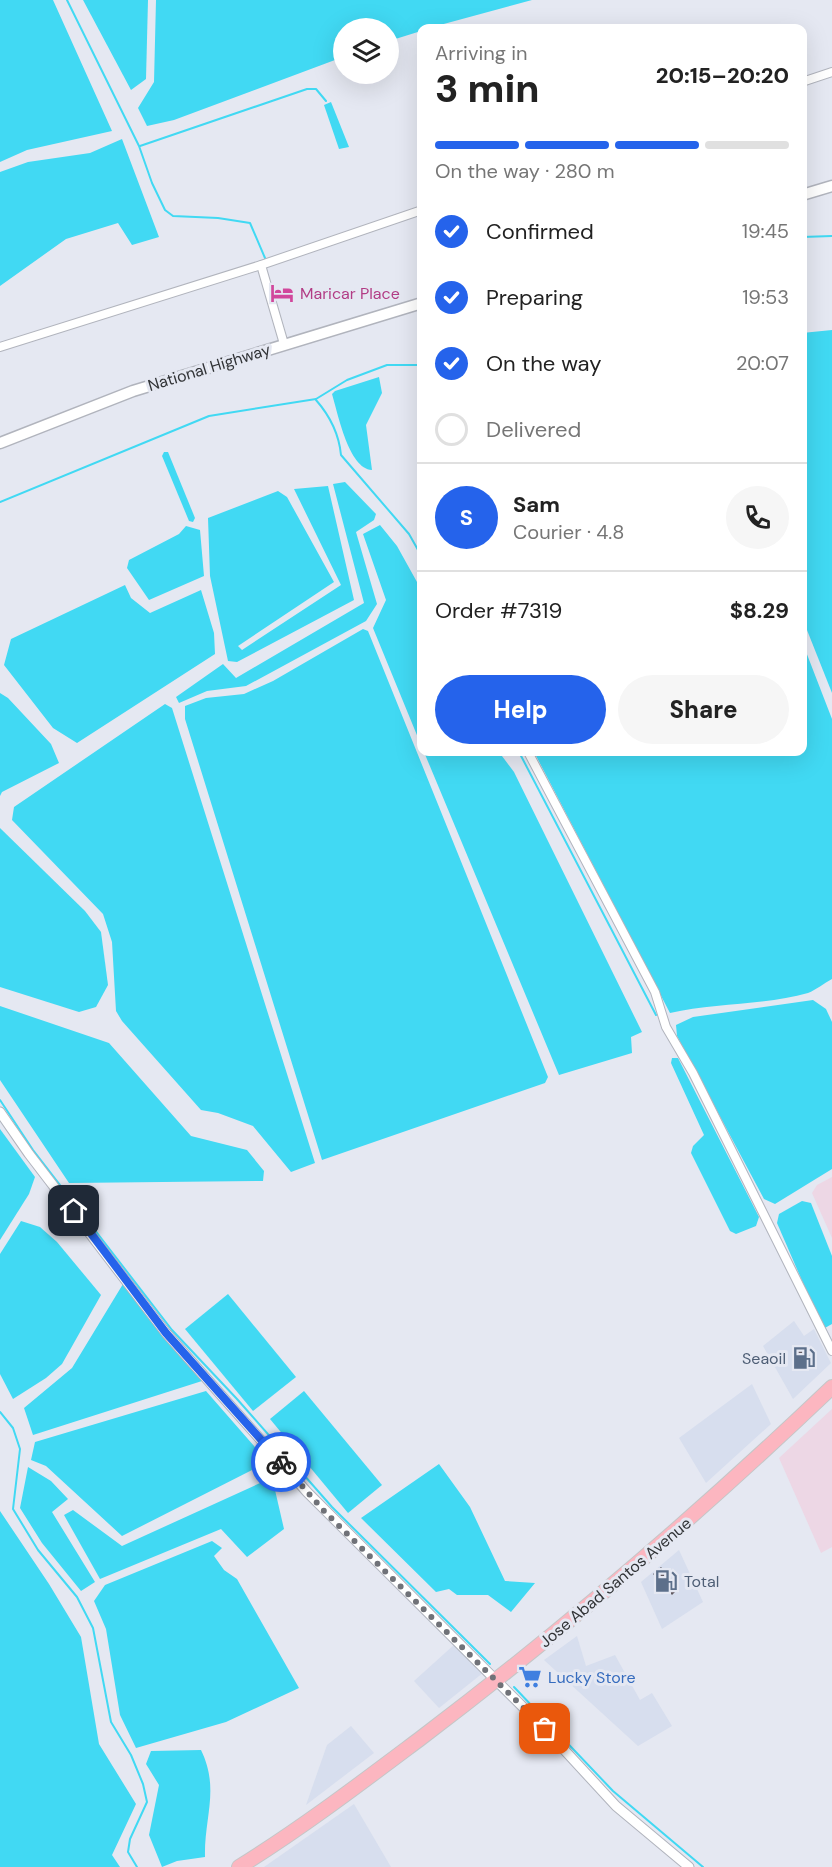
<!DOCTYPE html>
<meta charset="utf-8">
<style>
body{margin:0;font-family:"DM Sans",sans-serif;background:#f6f6f6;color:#222;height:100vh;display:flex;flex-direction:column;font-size:22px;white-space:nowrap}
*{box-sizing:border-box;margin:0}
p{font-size:20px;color:#767676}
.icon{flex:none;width:33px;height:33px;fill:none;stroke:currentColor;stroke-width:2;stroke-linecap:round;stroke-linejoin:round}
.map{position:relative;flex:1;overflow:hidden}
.panel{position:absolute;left:417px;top:24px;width:390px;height:732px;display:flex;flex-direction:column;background:#fff;border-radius:12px;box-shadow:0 6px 24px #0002}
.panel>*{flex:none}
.buttons{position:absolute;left:333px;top:18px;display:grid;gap:12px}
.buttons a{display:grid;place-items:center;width:66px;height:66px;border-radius:50%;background:#fff;box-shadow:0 6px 24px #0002;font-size:30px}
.pin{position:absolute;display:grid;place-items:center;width:51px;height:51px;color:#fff;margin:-26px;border-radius:12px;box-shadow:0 3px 9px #0006}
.courier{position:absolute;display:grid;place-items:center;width:60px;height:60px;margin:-30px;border:4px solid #2563eb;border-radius:50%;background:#fff;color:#222;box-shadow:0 2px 8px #0007}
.summary em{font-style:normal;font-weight:800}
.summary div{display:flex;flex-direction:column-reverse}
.summary{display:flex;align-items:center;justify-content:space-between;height:102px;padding:0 18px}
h1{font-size:39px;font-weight:800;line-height:45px}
.bar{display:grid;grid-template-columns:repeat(4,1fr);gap:9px 6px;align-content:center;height:72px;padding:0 18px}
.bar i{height:8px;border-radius:4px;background:#e0e0e0}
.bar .selected{background:#2563eb}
.bar p{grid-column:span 4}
.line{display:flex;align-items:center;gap:15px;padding:0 18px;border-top:2px solid #e0e0e0}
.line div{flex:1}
.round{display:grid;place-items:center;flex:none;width:63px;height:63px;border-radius:32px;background:#f6f6f6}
ol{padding:0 18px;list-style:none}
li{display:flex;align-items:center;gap:18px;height:66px}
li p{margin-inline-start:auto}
li .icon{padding:6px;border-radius:50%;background:#2563eb;color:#fff;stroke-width:4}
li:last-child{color:#767676}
li i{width:33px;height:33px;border:3px solid #e0e0e0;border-radius:50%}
.action{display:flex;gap:12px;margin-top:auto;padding:12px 18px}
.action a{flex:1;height:69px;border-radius:36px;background:#2563eb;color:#fff;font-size:24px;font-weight:800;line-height:69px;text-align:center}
.action a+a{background:#f6f6f6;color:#222}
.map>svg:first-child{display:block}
</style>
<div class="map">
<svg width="832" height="1867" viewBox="0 0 832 1867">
<rect width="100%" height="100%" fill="#e5e8f2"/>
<!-- built -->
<g fill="#d7deee">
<path d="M794,1321l10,15 10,-7 17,34 -38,36 -30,-53z"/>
<path d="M752,1384l19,40 -65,59 -27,-45z"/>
<path d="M679,1550l24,52 -41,27 -21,-47z"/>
<path d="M577,1636l9,30 29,-11 25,45 12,-7 20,33 -34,20 -94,-86z"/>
<path d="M455,1644l29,28 -45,36 -25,-27z"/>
<path d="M351,1726l23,27 -68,52 21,-60z"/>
<path d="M354,1804l37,63h-127z"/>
</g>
<!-- industrial -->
<g fill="#edd7e5">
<path d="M832,1177v61l-20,-45 5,-8z"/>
<path d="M832,1409v138l-11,6 -42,-95z"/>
</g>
<!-- water -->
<g fill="#41d9f3">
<path d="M0,0h53l59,131 -85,19 -27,12z"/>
<path d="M83,0h65l-2,79 -15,11z"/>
<path d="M156,0h376l-103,28h-7l-1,3 -32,10 -1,-13h-44l-1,29 -169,63 -27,6 -9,-18 16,-26z"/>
<path d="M331,102l18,45 -10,2 -15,-44z"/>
<path d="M122,139l37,98 -27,8 -14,-22 -52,16 -66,47v-114l28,-10 62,-9z"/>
<path d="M832,330v363l-29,-73 -1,-287z"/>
<path d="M379,377l3,16 -16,32 6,45c-23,-1 -34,-56 -40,-76l3,-3z"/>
<path d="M164,452h4l27,66 -2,4 -4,-1 -27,-65z"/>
<path d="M345,482l31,32 -2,6 -18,12 21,72 -11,17 -120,65 -39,5 -28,12 -3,-6 47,-33 13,14 128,-75 -31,-119z"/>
<path d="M328,486l26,114 -117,62 -9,-1 -18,-85 -2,-58 70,-27 9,6 47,85 -96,64 4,4 99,-65 -47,-96z"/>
<path d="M380,525l17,21 20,36 5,36 -1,127 -48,-117 13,-28 -23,-66z"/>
<path d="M186,526l14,4 4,46 -55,24 -22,-32 2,-8 50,-26z"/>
<path d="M125,585l6,13 19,15 51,-23 13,43 1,21 -138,89 -24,-15 -49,-63 7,-26z"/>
<path d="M363,629l5,2 180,446 -3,6 -223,77 -137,-441v-13l21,-8 38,-4 29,-13z"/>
<path d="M803,644l29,75v260c-8,4 -16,11 -24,14 -41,12 -94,10 -138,20l-136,-261h268z"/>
<path d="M0,693l8,5 43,46 8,19 -57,29 -2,4z"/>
<path d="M165,704l7,4 143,455 -24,9 -38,-46 -35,-13 -17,-3 -79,-89 -6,-10 -4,-69 -9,-28 -91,-94 2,-13z"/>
<path d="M424,752h75l15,20 128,260 -11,5 1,16 -73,22z"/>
<path d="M0,828l85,83 16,21 7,53 -12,22 -17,5 -79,-25z"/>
<path d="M813,1000l13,9 6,13v147l-57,35 -11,-5 -87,-163 -1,-11 17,-8z"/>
<path d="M0,1006l109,37 82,93 56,14 17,21 -1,10 -194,2 -69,-103z"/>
<path d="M672,1058h6l81,159 -3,9 -20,8 -6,-3 -39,-78 2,-7 11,-11 -33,-72z"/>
<path d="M0,1129l35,48 -6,17 -29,46z"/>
<path d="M802,1201l9,2 21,53v68l-9,5 -46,-106 2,-9z"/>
<path d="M21,1221l19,6 17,15 44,53 -39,69 -16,14 -33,21 -13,-25v-120z"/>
<path d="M123,1284l37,48 42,49 -169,54 -9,-27 48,-40z"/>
<path d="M228,1294l68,83 -43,34 -68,-82z"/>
<path d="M206,1391l62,71 -146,74 -76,-70 -15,-6 4,-18z"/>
<path d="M304,1391l78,94 -34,28 -78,-94z"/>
<path d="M439,1464l31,43 35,74 30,2 -24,29 -23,-17h-31l-8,-6 -13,3 -75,-74z"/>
<path d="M28,1467l23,14 17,18 -16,13 43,70 -14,9 -39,-48 -22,-35z"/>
<path d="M280,1474l4,9 -9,7 9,39 -37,28 -26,-28 -121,50 -36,-64 9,-5 49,36z"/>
<path d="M0,1511l49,73 32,53 18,107 37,60 -24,51 8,12h-120z"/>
<path d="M212,1541l10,7 -8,8 10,14 13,9 62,109 -73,34 -90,26 -16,-33 -14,-86 -12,-28 11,-16z"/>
<path d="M201,1750c19,39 3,67 4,107l-28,4 -15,6 -13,-32 10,-50 -13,-21 5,-13z"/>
</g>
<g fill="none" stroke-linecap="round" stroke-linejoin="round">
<!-- stream -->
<g stroke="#41d9f3" stroke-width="2">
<path d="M67,0l72,146 13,37 13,27 8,6 45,2 32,5 15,35"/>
<path d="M140,146l167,-57h9l10,12"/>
<path d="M802,237l30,-1"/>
<path d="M316,400c14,16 23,34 25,55l68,79 13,23"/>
<path d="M0,502l209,-86 107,-17 31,-19 40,-15h35"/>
<path d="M519,752l137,263"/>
<path d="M0,1100l33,50 139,180 65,69 95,108 158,157"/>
<path d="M0,1412l13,16 7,21 -7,60 25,41 39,47 16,31 18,94 20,33 12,29 4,18 -17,37 -2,13 9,15"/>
<path d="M514,1687l99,104 90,76"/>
</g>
</g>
<!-- building -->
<g fill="#61595f">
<path d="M801,1348l13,12 -8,9 -13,-13z"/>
<path d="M661,1567l18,21 -7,7 -19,-21z"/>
</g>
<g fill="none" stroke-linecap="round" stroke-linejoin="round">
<!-- minor casing -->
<g stroke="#b1b4bd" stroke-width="10">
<g id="minor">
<path d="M802,82l30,-10"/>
<path d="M261,265l23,79"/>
<path d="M0,347l261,-82 161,-55"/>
<path d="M528,752l127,240 11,35 27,46 139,278"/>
</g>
</g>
<!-- tertiary casing -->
<g stroke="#b1b4bd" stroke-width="11">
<path id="tertiary" d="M0,1112l29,42 137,179 141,159 238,237 71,77 73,61"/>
</g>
<!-- secondary casing -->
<g stroke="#b1b4bd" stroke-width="13">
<g id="secondary">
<path d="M802,195l30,-9"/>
<path d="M0,443l133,-52 289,-88"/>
</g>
</g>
<!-- trunk casing -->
<g stroke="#c5c6c7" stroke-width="16">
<path id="trunk" d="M239,1867c63,-39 122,-84 182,-129 144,-109 280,-226 411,-351"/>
</g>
<!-- minor -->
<use href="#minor" stroke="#fff" stroke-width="8"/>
<!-- tertiary -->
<use href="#tertiary" stroke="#fff" stroke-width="9"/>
<!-- secondary -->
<use href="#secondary" stroke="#fff" stroke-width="10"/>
<!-- trunk -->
<use href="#trunk" stroke="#fcb6c0" stroke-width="14"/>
</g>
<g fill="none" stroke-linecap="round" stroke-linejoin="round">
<!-- done -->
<path stroke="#707278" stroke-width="6" stroke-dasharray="0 10.8" d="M281,1462l44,50 220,217"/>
<!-- route -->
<path stroke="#2563eb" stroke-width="8" d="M74,1211l92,122 115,129"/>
</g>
<!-- icons -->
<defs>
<g id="hotel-bare" transform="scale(1.8)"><path d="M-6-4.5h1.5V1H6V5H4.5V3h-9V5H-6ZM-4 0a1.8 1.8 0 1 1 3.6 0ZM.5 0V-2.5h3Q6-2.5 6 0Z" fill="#d1479c" stroke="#e5e8f2" stroke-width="2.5" paint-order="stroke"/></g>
<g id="fuel-bare" transform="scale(1.8)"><path d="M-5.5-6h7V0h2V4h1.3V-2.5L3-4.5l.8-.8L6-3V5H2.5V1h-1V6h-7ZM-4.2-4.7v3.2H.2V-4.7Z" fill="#5c6f8a" stroke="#e5e8f2" stroke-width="2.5" paint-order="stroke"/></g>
<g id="supermarket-bare" transform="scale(1.8)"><path d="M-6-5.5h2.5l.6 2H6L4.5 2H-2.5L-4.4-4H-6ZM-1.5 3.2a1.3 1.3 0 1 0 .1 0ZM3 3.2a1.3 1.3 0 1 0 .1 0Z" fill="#3f7fe0" stroke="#e5e8f2" stroke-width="2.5" paint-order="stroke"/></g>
</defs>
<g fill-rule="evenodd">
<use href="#hotel-bare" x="282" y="293"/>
<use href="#fuel-bare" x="804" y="1358"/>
<use href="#fuel-bare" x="666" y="1581"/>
<use href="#supermarket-bare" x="530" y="1677"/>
</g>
<g text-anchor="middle" stroke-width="6" stroke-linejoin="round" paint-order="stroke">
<!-- hotel labels -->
<g font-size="16" fill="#b23c85" stroke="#e5e8f2" text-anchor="start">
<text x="300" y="299">Maricar Place</text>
</g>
<!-- street labels -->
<g font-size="16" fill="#313336" stroke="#e5e8f2">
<text transform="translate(209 367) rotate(-17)" y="6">National Highway</text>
<text transform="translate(615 1582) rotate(-40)" y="6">Jose Abad Santos Avenue</text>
</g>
<!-- service labels -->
<g font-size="16" fill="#4e5e75" stroke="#e5e8f2" text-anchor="end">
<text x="786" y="1364">Seaoil</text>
<text x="684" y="1587" text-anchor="start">Total</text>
</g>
<!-- shop labels -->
<g font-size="16" fill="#366cbe" stroke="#e5e8f2" text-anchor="start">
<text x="548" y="1683">Lucky Store</text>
</g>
</g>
</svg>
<div class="buttons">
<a><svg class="icon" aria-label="layers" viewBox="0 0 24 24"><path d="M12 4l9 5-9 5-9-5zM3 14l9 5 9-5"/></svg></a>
</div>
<div class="pin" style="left:545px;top:1729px;background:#ea580c"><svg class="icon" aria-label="bag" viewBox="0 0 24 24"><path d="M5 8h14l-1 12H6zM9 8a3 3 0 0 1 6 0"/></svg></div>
<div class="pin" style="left:74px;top:1211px;background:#1f2937"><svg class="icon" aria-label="home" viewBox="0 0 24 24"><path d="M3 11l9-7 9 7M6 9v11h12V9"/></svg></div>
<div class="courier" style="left:281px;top:1462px"><svg class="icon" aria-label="bike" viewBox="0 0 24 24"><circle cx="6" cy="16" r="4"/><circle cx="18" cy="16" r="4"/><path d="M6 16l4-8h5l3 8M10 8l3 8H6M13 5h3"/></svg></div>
<section class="panel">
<div class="summary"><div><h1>3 min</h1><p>Arriving in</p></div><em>20:15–20:20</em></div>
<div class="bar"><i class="selected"></i><i class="selected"></i><i class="selected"></i><i></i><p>On the way · 280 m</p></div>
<ol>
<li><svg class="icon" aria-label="check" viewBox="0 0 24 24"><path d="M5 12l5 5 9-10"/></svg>Confirmed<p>19:45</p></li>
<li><svg class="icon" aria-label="check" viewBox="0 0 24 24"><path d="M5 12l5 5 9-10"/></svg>Preparing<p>19:53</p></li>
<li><svg class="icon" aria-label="check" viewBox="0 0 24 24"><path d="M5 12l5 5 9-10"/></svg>On the way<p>20:07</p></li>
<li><i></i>Delivered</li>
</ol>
<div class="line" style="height:108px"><b class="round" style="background:#2563eb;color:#fff">S</b><div><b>Sam</b><p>Courier · 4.8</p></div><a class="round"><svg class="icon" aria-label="phone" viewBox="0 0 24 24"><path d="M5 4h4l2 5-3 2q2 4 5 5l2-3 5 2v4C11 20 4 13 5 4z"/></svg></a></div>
<div class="line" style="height:78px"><div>Order #7319</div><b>$8.29</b></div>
<div class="action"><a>Help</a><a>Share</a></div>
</section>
</div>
